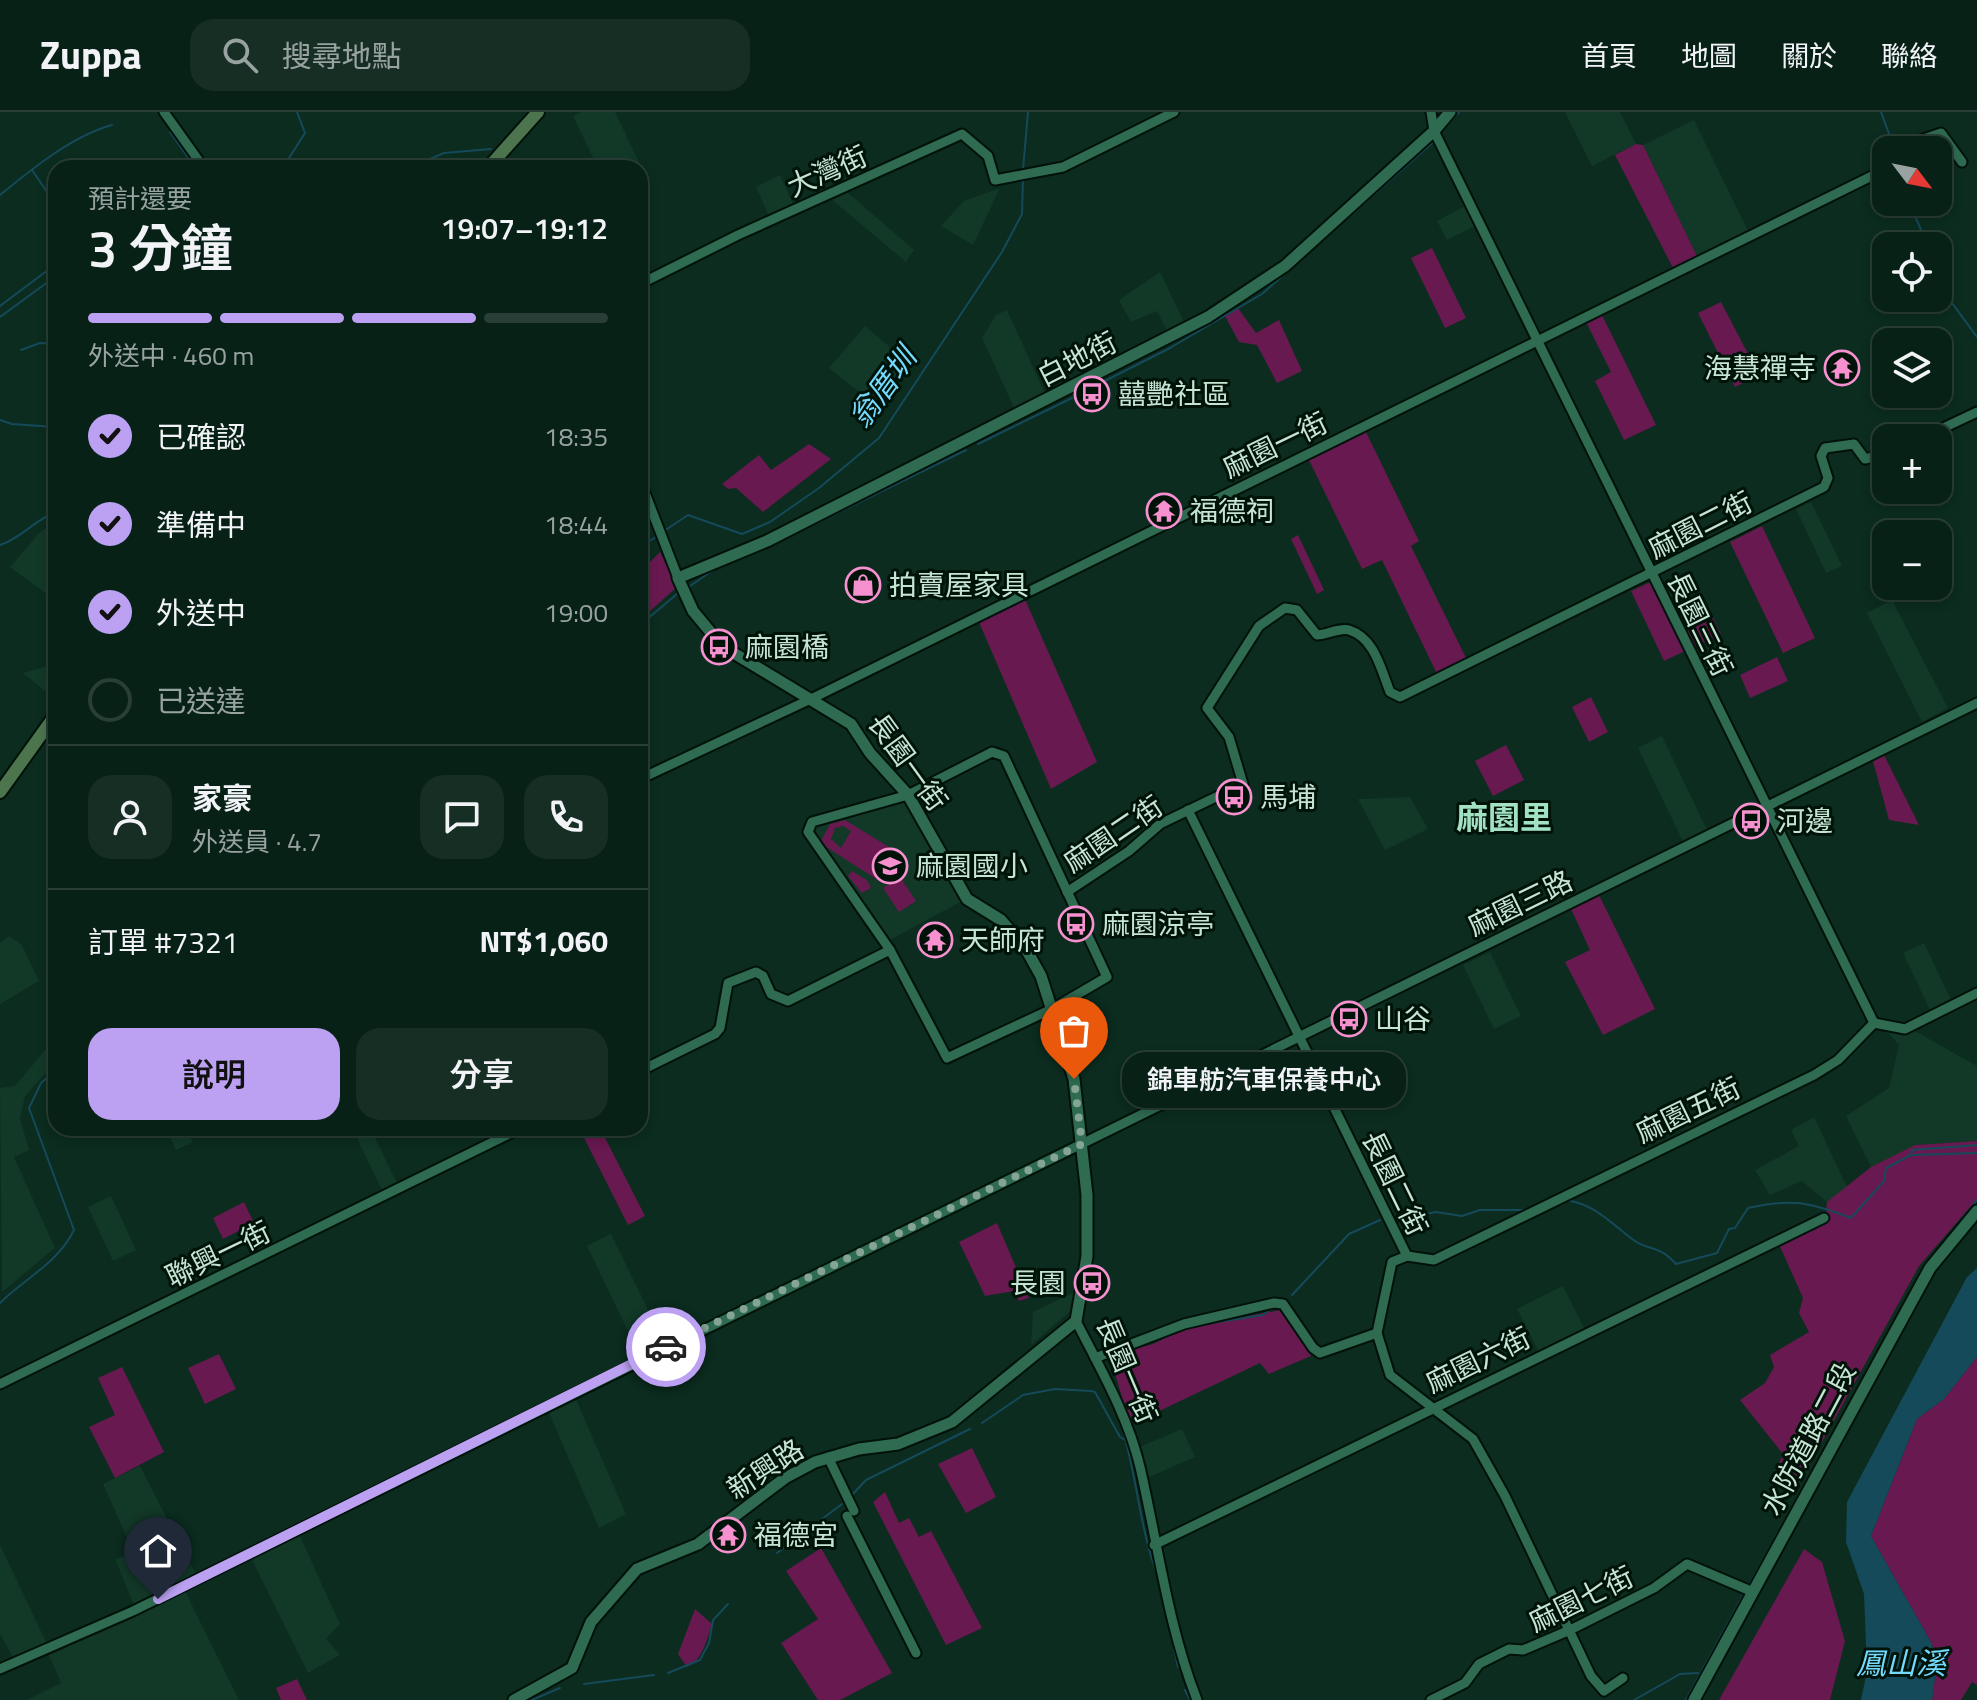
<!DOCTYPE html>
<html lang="zh-TW">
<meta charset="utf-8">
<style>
body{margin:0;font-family:"Titillium Web","Noto Sans TC",sans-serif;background:#162e24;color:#f1f3f6;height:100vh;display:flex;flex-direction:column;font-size:30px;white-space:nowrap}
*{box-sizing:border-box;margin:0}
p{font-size:26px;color:#98a3a1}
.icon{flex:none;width:44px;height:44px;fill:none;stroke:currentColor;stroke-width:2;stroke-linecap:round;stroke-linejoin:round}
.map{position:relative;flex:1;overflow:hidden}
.panel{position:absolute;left:48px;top:48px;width:600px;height:976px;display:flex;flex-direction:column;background:#082117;border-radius:24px;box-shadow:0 4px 12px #0003,0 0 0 2px #293e36}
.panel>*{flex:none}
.needle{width:52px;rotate:122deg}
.fabs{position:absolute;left:1872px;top:24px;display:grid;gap:16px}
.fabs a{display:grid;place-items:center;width:80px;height:80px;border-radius:16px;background:#082117;box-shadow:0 4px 12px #0003,0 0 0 2px #293e36;font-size:40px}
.pin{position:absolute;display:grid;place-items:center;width:68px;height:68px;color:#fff;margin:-82px -34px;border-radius:50% 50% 50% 0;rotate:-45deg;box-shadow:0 0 8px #0007}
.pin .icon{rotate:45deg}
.courier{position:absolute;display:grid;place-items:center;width:80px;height:80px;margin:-40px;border:6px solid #bca0f2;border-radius:50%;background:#fff;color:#222;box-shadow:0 2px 10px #0007}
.bubble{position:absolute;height:56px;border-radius:24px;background:#082117;box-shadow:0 4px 12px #0003,0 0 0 2px #293e36;font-size:26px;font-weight:600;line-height:56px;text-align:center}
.summary em{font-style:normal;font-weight:600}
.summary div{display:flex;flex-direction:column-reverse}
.summary{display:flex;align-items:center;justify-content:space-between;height:136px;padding:0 40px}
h1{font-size:52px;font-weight:600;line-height:60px}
.bar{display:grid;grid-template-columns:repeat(4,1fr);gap:12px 8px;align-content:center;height:96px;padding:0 40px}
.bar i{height:10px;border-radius:6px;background:#293e36}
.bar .current{background:#bca0f2}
.bar p{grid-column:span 4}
.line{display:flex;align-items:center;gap:20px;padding:0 40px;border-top:2px solid #293e36}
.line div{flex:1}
.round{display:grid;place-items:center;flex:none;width:84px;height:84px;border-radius:24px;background:#162e24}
ol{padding:0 40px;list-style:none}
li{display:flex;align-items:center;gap:24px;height:88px}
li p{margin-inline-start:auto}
li .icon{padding:8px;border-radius:50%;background:#bca0f2;color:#111;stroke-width:4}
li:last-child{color:#98a3a1}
li i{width:44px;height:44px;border:4px solid #293e36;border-radius:50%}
.button{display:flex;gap:16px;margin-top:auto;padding:16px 40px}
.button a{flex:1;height:92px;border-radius:24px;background:#bca0f2;color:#111;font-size:32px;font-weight:600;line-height:92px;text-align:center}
.button a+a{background:#162e24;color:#f1f3f6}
header{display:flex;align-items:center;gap:48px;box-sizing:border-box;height:112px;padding:0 40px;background:#082117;border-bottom:2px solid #293e36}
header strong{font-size:38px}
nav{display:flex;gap:44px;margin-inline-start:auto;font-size:28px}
.search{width:560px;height:72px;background:#162e24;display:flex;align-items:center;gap:20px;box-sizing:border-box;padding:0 28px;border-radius:24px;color:#98a3a1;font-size:30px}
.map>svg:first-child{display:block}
</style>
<header>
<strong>Zuppa</strong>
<div class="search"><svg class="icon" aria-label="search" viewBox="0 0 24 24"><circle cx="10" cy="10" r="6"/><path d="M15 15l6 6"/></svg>搜尋地點</div>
<nav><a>首頁</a><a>地圖</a><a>關於</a><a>聯絡</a></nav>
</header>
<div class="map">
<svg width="1977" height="1588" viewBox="0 0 1977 1588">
<rect width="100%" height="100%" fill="#0b2c1f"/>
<!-- built -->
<g fill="#123828">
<path d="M582,0h33l32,67 -7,4v-15h-42l-25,-52z"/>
<path d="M1565,0h55l16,32 -44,22z"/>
<path d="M1694,8l55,113 -51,25 -55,-113z"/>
<path d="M780,63l15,33 -25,11 -14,-32z"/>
<path d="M1000,76l-27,57 -32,-19 23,-25z"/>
<path d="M846,79l68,59 -8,12 -76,-64z"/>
<path d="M1467,93l10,20 -30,15 -10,-19z"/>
<path d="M1160,160l26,54 -17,9 -12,-24 -26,11 -12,-22z"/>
<path d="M1007,198l40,88 -31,14 -34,-74 14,-23z"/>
<path d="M865,214l45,38 -28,46 -53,-42z"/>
<path d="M1811,390l31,64 -16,7 -30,-64z"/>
<path d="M56,410v79l-46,-34 30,-35z"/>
<path d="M1892,488l56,108 -26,14 -55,-109z"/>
<path d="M56,552v36l-33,-27z"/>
<path d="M1662,624l46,96 -24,12 -46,-96z"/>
<path d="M1410,685l18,32 -43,21 -27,-51z"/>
<path d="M905,687l59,101 -76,41 -77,-109 4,-7z"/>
<path d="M9,824l13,9 17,36 -39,23v-61z"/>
<path d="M1924,831l28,59 -21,10 -28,-59z"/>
<path d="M1490,840l31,64 -27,13 -31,-64z"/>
<path d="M1882,914l31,4 64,36v75l-62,4 -44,22 -25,-51 43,-28 10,-43z"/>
<path d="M45,938l11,8v4l-31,34 -5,22 9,32 -15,7 41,91 -53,44 -2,-204 15,-2z"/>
<path d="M1814,1005l34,72 -21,13 -25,-21 -32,14 -15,-25 44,-24 -8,-16z"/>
<path d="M166,1016h20l7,14 -17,8z"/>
<path d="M352,1016h18l29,59 -15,7z"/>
<path d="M111,1084l25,54 -23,11 -25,-54z"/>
<path d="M611,1122l55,112 -25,12 -54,-112z"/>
<path d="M1563,1174l22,44 -46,22 -22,-43z"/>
<path d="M1076,1179l-2,17 -43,37 2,-33z"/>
<path d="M575,1285l51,117 -27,14 -50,-115z"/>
<path d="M1182,1317l13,28 -53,23 -5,-32z"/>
<path d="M140,1354l56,109 -62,30 -19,-46 19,-6 -31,-69z"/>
<path d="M299,1422l41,90 -14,15 14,16 -32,18 -57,-115z"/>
<path d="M0,1433l48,101 -33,15 -15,-27z"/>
<path d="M185,1479l54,109h-212l34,-17 -12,-28z"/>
</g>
<!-- green -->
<g fill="#68194f" fill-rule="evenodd">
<path d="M1636,32l7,1 55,113 -24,12 -59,-115z"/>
<path d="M1432,136l34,70 -21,10 -34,-70z"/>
<path d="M1721,190l38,73 -24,12 -37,-74z"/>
<path d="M1238,196l18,25 23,-13 23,51 -25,12 -20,-38 -18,-3 -14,-26z"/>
<path d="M1601,201l55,112 -32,15 -29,-59 16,-9 -26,-52z"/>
<path d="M1364,316l55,113 -8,5 57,116 -30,14 -56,-116 -20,9 -55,-113z"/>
<path d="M809,332l22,15 -68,53 -27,-24 -8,1 -6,-5 37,-29 12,15z"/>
<path d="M1762,414l53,112 -32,15 -53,-111z"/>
<path d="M1298,423l26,55 -7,4 -26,-55z"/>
<path d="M660,440l17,35 -37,33v-48z"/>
<path d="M1653,469l32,70 -21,10 -33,-70z"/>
<path d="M1024,485l73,165 -46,27 -73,-169z"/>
<path d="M1707,494l14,28 -28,14 -13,-28z"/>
<path d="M1777,545l11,24 -38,17 -10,-23z"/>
<path d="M1591,585l17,35 -19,10 -17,-35z"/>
<path d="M1506,633l18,35 -31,16 -18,-35z"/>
<path d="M1884,643l35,70 -30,-5 -16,-59z"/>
<path d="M845,708l52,32 2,15 -15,17 -64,-41 10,-19zM843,714l8,5 -10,17 -10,-9 4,-11zM881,738l12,10v6l-9,8 -14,-7z"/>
<path d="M852,759l15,9 4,8 -9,5 -14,-17z"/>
<path d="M900,765l16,24 -17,11 -16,-24z"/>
<path d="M1599,783l56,114 -52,26 -38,-73 25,-12 -19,-41z"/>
<path d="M579,1016h21l45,88 -17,9z"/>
<path d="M1977,1029v58l-58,67 -125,227 -23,-13 12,-26 -43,-54 25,-17 9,-16 -4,-12 39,-23 -10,-19 4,-15 -25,-56 47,-19 2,-21 44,-35 44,-22z"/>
<path d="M244,1090l10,21 -31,16 -10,-21z"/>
<path d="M997,1111l32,75 -10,3 -5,-10 -29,5 -26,-54z"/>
<path d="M1286,1197l25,47 -42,18 -9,-11 -130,62 -20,-69 43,-12 35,-17z"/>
<path d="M219,1242l17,35 -31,15 -17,-36z"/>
<path d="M1977,1245v328l-5,-3 -11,18h-29l4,-30 -4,-26 -61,-108 46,-117 27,-20z"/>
<path d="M122,1255l42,85 -49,26 -26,-51 26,-12 -17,-37z"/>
<path d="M972,1336l24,49 -30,16 -28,-49z"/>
<path d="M885,1380l14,31 10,-5 10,19 12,-6 51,97 -36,17 -73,-143z"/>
<path d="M821,1436l71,125 -52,27h-22l-37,-57 37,-24 -32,-48z"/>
<path d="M1804,1437l18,13 23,79 -15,59h-111z"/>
<path d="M695,1497l17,15c-5,15 -9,36 -25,43l-9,-13z"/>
<path d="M297,1567l10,21h-26l-5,-12z"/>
</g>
<!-- water -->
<path fill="#154a5a" d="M1977,1156v89l-33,42 -27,20 -46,117 61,108 4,26 -4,30h-71l6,-29 -3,-77 -18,-52 1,-40 120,-225z"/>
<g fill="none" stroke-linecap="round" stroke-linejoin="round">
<!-- stream -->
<g stroke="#154a5a" stroke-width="2">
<path d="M1881,0l14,38"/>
<path d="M1442,19l17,-19"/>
<path d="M170,20l22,31 -7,5"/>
<path d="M416,53l28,-12 47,-4"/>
<path d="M287,56l2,-10 16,-25 -8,-21"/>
<path d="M32,58l24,35"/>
<path d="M1023,58l5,-58"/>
<path d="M0,83c32,-26 72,-59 112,-70"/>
<path d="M1909,90l19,44"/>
<path d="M1938,172l39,53"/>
<path d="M0,194l56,-42"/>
<path d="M0,205l56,-41"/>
<path d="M21,238l19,-7 16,1"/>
<path d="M1085,279l85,-43 92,-54 170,-151"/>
<path d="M0,308l12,4 44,3"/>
<path d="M978,332l94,-46"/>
<path d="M664,419l24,-16 54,19 28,-12 49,-34 60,-50 123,-186 20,-38 1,-38"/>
<path d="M784,427l182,-89"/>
<path d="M0,433c22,-7 34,-25 56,-33"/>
<path d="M640,435l19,-12"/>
<path d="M690,474l25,-17"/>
<path d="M640,513l37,-31"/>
<path d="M1911,1042l1,-4 65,-5"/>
<path d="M1566,1088c28,4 45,23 66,39 19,14 25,4 44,25l41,-11 12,-24 6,-1 13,-20c44,-10 61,-6 103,10l33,-37 2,-13 25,-13 66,-2"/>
<path d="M1395,1108l41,-8 26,4 18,-6h44"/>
<path d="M1926,1153l51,-65"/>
<path d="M1292,1183l57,-61 31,-14"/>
<path d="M0,1191c25,-25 57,-39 74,-73l-45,-122 12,-25 15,-13"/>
<path d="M1205,1212l58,-9 9,-7"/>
<path d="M1107,1247l17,-7"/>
<path d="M982,1311l41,-28 32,-6 36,2 4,1 25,45 7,4"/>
<path d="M1121,1312c16,50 18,104 37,152"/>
<path d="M851,1384l15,-16 104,-51"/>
<path d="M777,1441l65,-49"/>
<path d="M1748,1475l173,-313"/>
<path d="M1170,1517l8,38"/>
<path d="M668,1561l32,-13 9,-17 4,-23 15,-16"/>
<path d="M584,1572l70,-9"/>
<path d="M1185,1578l5,10"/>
<path d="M532,1588l28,-12"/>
<path d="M1634,1588l46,-26 18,-1"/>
<path d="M1686,1588l59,-108"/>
</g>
<!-- minor casing -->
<g stroke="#02120a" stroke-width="13">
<g id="minor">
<path d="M164,0l40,56"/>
<path d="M1431,0l3,19 440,892"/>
<path d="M1903,38v-4l38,-13 21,29"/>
<path d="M640,172l98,-49 224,-101 26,22 7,24 68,-13 111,-55"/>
<path d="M1922,326l55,-26"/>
<path d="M640,368l38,98"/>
<path d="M992,640l12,4 103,221 -53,31 -107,50 -57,-108 -82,-118 4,-10 96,-27z"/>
<path d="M640,667l173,-81 1073,-529"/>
<path d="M1188,698l219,446"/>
<path d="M1067,780l62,-41 31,-27 83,-40 -14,-47 -22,-29 52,-82 26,-18 12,2 20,25c10,0 23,-8 32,-5 26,8 32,40 41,62l10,5 424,-210 4,-9 -7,-22 4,-8 29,-4 11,15 21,-5"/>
<path d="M640,959l75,-37 5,-6 8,-45 28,-11 7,4 8,18 17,7 102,-51"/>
<path d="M1076,1209c24,47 52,95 64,146 18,78 28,159 57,233"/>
<path d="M1095,1246l89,-34 90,-21 9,1 30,44 7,5 57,-20"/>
<path d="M0,1272l521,-256"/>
<path d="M828,1345l26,54"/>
<path d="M847,1404l69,137"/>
<path d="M1154,1433l670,-327"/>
<path d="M0,1557l133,-58 1844,-908"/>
<path d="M1623,1566l-19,13 -13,-15 -86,-180 -32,-57 -83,-64 -13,-42 15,-71 15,-6 27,4 380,-185 24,-15 36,-37 31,6 72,-36"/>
<path d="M1431,1588l34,-17 14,-19 30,-15 14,1 47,-20 84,-42 33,-24 66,28"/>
</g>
</g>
<!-- tertiary casing -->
<g stroke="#02120a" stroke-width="15">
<g id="tertiary">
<path d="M514,1588l58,-32 19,-46 46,-53 61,-25 87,-66 30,-16 44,-13 39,-5 54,-22 124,-101 11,-65v-61l-13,-116 -33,-103 -15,-27 -25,-29 -34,-21 -59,-104 -38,-42 -19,-29 -129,-78 -29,-35 -15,-33 89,-37 441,-224 77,-51 149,-135 16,-19"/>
<path d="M1694,1588l236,-432 47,-57"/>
</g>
</g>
<!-- secondary casing -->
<g stroke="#02120a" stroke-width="16">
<g id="secondary">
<path d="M488,56l50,-56"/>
<path d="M0,680l56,-78"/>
</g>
</g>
<!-- minor -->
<use href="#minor" stroke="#2e6b51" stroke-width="9"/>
<!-- tertiary -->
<use href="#tertiary" stroke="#2e6b51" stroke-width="11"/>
<!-- secondary -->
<use href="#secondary" stroke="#4c754e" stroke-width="12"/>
</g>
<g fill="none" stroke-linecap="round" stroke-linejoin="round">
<!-- done -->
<path stroke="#85a495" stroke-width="8" stroke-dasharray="0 14.4" d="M666,1235l416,-203 -8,-65"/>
<!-- route -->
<path stroke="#bca0f2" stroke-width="10" d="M158,1487l508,-252"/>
</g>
<!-- icons -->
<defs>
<g id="temple-ring" transform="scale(1.8)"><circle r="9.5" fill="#001309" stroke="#f690cf" stroke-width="1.5"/><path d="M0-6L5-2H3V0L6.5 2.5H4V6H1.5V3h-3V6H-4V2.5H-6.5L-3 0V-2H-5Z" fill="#f690cf"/></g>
<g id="bus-ring" transform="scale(1.8)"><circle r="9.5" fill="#001309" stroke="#f690cf" stroke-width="1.5"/><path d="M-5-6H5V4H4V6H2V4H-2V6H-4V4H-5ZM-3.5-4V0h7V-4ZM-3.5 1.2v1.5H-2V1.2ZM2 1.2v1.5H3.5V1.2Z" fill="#f690cf"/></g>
<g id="shop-ring" transform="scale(1.8)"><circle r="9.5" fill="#001309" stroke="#f690cf" stroke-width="1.5"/><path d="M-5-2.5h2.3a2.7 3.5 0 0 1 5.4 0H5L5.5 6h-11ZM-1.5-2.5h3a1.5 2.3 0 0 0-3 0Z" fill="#f690cf"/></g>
<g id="school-ring" transform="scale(1.8)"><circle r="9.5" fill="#001309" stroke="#f690cf" stroke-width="1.5"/><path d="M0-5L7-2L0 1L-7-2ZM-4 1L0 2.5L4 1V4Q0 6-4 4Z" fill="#f690cf"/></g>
</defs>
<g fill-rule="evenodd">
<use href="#temple-ring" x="1842" y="256"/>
<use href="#bus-ring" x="1092" y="282"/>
<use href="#temple-ring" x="1164" y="399"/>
<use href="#shop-ring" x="863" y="473"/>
<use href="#bus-ring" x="719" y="535"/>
<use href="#bus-ring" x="1234" y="685"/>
<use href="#bus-ring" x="1751" y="709"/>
<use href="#school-ring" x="890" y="754"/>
<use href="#bus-ring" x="1076" y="812"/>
<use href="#temple-ring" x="935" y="828"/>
<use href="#bus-ring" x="1349" y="907"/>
<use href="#bus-ring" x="1092" y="1171"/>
<use href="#temple-ring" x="728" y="1423"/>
</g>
<g text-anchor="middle" stroke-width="6" stroke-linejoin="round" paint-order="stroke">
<!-- street labels -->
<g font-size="28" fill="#c6e4d4" stroke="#001309">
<text transform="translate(827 59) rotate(-24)" y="10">大灣街</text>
<text transform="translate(1077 247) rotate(-27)" y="10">白地街</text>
<text transform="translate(1275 333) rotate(-26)" y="10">麻園一街</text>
<text transform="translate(1700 413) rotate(-27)" y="10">麻園二街</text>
<text transform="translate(1700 512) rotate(64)" y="10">長園三街</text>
<text transform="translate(908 650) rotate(54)" y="10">長園一街</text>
<text transform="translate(1113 722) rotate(-34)" y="10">麻園二街</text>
<text transform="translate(1520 791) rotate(-26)" y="10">麻園三路</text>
<text transform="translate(1688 998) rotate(-26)" y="10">麻園五街</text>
<text transform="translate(1395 1071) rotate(64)" y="10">長園二街</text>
<text transform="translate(218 1142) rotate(-26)" y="10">聯興一街</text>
<text transform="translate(1478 1248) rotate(-26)" y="10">麻園六街</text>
<text transform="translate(1127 1258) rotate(67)" y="10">長園一街</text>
<text transform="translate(1808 1327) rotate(-62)" y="10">水防道路二段</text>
<text transform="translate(765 1357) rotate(-33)" y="10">新興路</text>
<text transform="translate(1581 1487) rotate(-26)" y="10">麻園七街</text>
</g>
<!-- poi labels -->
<g font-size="28" fill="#c6e4d4" stroke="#001309" text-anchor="start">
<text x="1816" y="266" text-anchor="end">海慧禪寺</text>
<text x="1118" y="292">囍艷社區</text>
<text x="1190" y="409">福德祠</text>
<text x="889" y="483">拍賣屋家具</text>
<text x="745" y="545">麻園橋</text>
<text x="1260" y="695">馬埔</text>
<text x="1777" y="719">河邊</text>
<text x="916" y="764">麻園國小</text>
<text x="1102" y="822">麻園涼亭</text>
<text x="961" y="838">天師府</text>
<text x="1375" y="917">山谷</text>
<text x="1066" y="1181" text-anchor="end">長園</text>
<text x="754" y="1433">福德宮</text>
</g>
<!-- water labels -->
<g font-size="30" font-style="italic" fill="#73daff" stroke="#001309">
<text transform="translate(883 276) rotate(-54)" y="10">翁厝圳</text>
<text x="1901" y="1562">鳳山溪</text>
</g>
<!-- quarter labels -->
<g font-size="32" font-weight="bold" fill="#a2e1c2" stroke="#001309">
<text x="1504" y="717">麻園里</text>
</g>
</g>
</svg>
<div class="fabs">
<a><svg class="needle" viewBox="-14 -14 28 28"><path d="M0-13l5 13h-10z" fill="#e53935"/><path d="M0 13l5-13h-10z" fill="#98a3a1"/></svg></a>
<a><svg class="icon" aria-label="locate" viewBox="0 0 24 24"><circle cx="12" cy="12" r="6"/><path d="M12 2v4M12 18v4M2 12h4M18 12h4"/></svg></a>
<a><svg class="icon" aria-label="layers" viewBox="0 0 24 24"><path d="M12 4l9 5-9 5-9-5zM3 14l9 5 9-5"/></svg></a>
<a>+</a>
<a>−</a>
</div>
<div class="pin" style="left:1074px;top:967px;background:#ea580c"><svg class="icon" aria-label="bag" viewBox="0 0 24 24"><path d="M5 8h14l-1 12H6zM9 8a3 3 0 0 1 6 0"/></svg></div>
<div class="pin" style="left:158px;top:1487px;background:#1f2937"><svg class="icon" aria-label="home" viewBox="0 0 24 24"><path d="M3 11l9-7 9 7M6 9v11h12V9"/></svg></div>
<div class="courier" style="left:666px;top:1235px"><svg class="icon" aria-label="car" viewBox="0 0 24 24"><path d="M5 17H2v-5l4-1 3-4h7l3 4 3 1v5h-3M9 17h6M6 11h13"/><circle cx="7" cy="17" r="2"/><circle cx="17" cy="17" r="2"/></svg></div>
<div class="bubble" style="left:1122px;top:940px;width:284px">錦車舫汽車保養中心</div>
<section class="panel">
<div class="summary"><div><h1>3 分鐘</h1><p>預計還要</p></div><em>19:07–19:12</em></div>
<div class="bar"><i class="current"></i><i class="current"></i><i class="current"></i><i></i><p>外送中 · 460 m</p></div>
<ol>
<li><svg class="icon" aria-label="check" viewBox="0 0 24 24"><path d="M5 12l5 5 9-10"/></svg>已確認<p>18:35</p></li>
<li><svg class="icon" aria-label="check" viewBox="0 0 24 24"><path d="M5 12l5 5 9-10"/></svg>準備中<p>18:44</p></li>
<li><svg class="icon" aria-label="check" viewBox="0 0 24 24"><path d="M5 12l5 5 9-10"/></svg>外送中<p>19:00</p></li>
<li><i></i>已送達</li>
</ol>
<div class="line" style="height:144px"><a class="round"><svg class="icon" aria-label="person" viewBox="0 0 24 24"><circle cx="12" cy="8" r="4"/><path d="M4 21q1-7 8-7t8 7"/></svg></a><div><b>家豪</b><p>外送員 · 4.7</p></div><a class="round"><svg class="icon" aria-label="chat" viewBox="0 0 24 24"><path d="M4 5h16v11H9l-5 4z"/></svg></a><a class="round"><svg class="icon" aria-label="phone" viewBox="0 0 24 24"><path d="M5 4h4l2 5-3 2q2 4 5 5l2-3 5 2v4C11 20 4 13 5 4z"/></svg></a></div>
<div class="line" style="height:104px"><div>訂單 #7321</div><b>NT$1,060</b></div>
<div class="button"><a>說明</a><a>分享</a></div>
</section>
</div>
